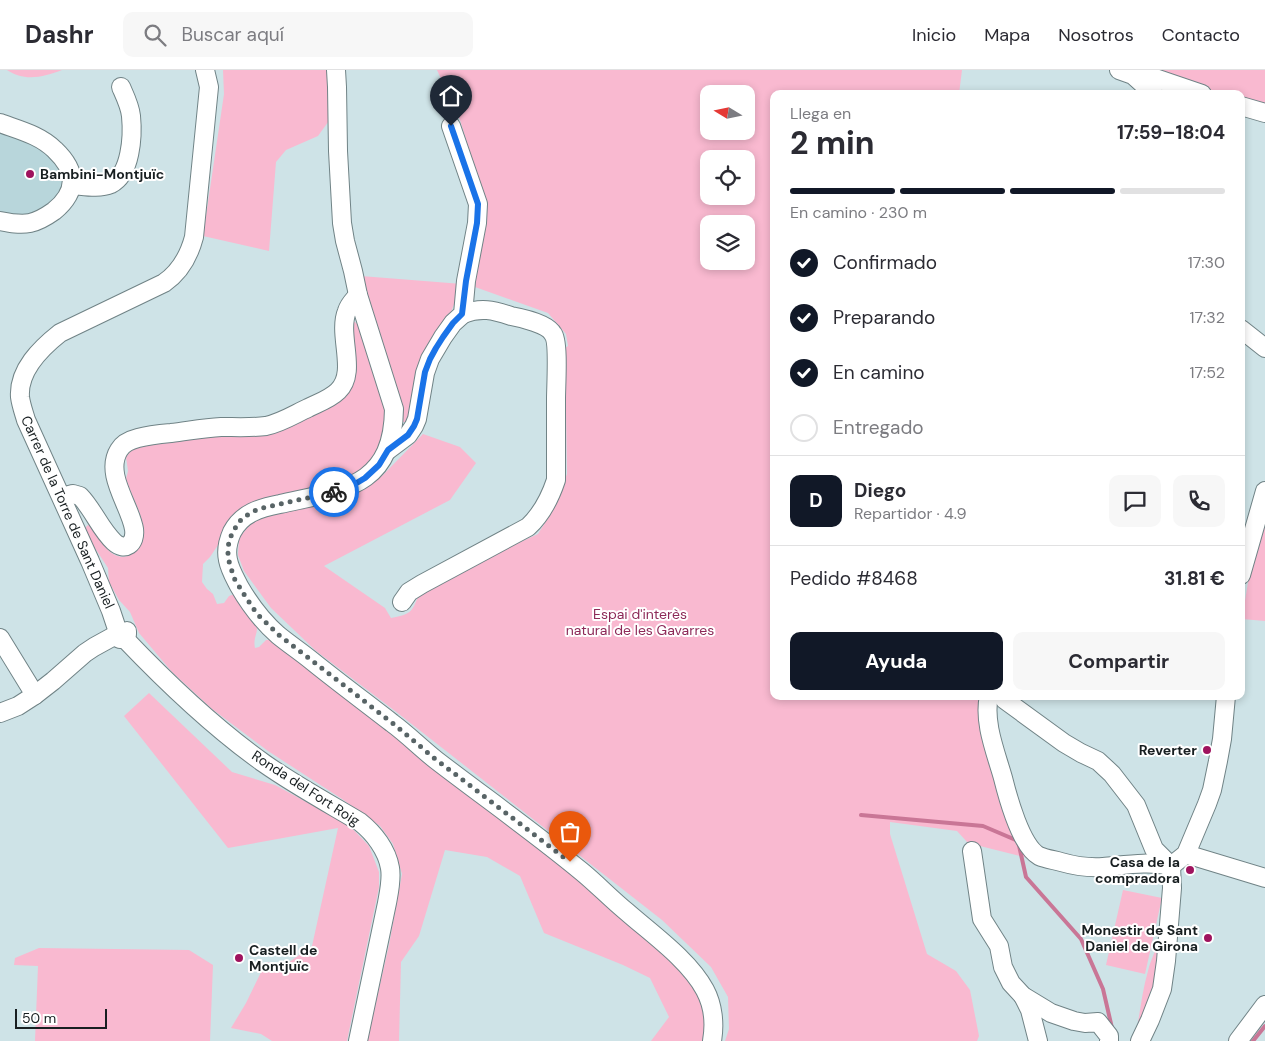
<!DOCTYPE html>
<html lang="es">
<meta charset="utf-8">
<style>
body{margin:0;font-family:"DM Sans",sans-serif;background:#f7f7f7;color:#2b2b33;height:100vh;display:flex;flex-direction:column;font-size:19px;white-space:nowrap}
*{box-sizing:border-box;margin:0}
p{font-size:16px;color:#7c7c81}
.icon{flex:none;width:28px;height:28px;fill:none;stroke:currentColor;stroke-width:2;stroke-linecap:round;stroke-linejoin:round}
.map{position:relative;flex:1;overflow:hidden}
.sheet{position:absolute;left:770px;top:20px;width:475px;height:610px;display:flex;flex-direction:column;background:#fff;border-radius:10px;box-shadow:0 2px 8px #0003}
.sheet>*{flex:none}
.needle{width:32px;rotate:280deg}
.buttons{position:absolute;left:700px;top:15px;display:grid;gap:10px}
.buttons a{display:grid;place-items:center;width:55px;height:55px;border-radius:10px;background:#fff;box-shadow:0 2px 8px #0003;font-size:25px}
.scale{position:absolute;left:15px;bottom:12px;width:92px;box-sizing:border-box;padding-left:5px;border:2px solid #181f21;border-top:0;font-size:14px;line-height:18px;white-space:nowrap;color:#181f21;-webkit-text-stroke:4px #fff;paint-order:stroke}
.pin{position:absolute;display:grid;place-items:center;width:42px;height:42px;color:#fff;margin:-51px -21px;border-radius:50% 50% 50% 0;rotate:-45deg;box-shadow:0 0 5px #0007}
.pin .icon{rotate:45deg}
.courier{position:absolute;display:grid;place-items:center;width:50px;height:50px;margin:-25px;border:4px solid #1a73e8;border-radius:50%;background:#fff;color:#222;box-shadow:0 1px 6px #0007}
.summary em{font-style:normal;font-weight:700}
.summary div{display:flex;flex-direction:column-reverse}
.summary{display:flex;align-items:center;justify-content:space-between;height:85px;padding:0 20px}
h1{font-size:32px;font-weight:700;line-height:38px}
.bar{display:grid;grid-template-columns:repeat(4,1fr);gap:8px 5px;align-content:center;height:60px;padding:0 20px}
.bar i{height:6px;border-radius:4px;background:#e1e1e2}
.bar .on{background:#111827}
.bar p{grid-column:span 4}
.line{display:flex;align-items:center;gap:12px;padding:0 20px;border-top:1px solid #e1e1e2}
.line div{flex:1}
.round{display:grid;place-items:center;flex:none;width:52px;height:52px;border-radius:10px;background:#f7f7f7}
ol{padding:0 20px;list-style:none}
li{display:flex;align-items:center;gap:15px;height:55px}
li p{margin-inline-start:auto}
li .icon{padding:5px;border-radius:50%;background:#111827;color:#fff;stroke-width:4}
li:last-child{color:#7c7c81}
li i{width:28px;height:28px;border:2px solid #e1e1e2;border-radius:50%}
.cta{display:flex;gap:10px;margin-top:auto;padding:10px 20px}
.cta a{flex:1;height:58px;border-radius:10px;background:#111827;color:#fff;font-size:20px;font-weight:700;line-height:58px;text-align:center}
.cta a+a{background:#f7f7f7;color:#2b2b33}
header{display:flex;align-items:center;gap:30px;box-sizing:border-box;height:70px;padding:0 25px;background:#fff;border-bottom:1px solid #e1e1e2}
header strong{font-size:24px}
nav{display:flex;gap:28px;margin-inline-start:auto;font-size:18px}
.search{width:350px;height:45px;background:#f7f7f7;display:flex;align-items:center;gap:12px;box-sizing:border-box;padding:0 18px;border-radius:10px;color:#7c7c81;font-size:19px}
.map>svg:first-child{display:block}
</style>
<header>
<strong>Dashr</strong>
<div class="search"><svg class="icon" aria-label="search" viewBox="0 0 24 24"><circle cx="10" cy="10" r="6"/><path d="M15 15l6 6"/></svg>Buscar aquí</div>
<nav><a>Inicio</a><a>Mapa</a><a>Nosotros</a><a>Contacto</a></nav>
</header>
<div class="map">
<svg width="1265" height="971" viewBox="0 0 1265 971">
<rect width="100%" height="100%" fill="#cee3e7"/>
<!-- built -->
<path fill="#b8d6db" d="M0,61l28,10 16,9 15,16 4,16 -7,18 -29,18 -27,-3z"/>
<!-- green -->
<g fill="#f9b9d0" fill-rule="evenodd">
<path d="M7,0h55c-18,7 -38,12 -55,0z"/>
<path d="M223,0h106l2,48 -13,18 -32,14 -10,12 -7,89 -66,-15 21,-142z"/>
<path d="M437,0h525l-3,24h-185v602h208l46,162 -60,-15 -11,-12 -67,-9v12l37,120 29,17 14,19 9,46 -2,5h-252l4,-12 -1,-32 -17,-30 -49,-47 -267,-209 -79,-60 -45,-43 -27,-37 -6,-16 1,-17 13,-16 13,-6 19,-5 60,-12 39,-24 40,-41 37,13 16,16 -26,37 -126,66 61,42 6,10c22,-4 21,-7 29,-26l81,-41 37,-17 15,-24 14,-36 -2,-126 3,-2 -2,-12 -18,-21 -73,-26 10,-86 -25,-81zM709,24h37v37h-37zM709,89h37v37h-37zM709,154h37v37h-37z"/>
<path d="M1151,0h114v38l-24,-7v-7h-21z"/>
<path d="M361,206l101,8 -11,28 -24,35 -13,34 -6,41h-8z"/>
<path d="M352,251l3,1 6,6 22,70 2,18 -3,24 -7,14 -9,12 -24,18 -85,16 -14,8 -33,49 -7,7 -1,18 5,7 6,5 4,10 7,-1 5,-7 6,-2c6,8 21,23 22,34 0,7 -4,11 -2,20l4,-1 7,-7h5l309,238 95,86 24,29 8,22 -2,26h-54l18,-24 -19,-39 -27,-13 -79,-32 -24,-57 -33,-19 -42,-7 -26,86 -18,26 -2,79h-32l22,-96 13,-71 -9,-30 -13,-18 -38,-27 -74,-48 -56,-42 -40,-37 -33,-39 -9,-21 -11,-12 -10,-18 -1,-14 -19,-29 -4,-9 1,-3 2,-2 2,1c6,8 16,25 25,29 17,8 31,-13 28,-29 -3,-17 -12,-31 -17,-47l2,-8 -2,-14 5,-6 6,-5 31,-3 11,-3 32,-4 51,-1 15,-4 61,-29 10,-10z"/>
<path d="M1265,440v111l-23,-2 10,-61z"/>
<path d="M149,623l83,79 43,13 74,40 20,21 10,26v15l-32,154h-75l-11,-7 -30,-6 15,-25 20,-41 19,3 27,-19 26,-118 -110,20 -104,-132z"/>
<path d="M1123,820l39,8 -17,76 -39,-9z"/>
<path d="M1159,867h5l-3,30 -20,59 -3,-4c3,-17 5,-34 10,-51 3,-13 9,-21 11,-34z"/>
<path d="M39,878l150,2 24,15 -3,76h-175l3,-75 -24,-1 1,-7z"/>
</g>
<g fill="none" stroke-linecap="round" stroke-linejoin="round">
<!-- stream -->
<g stroke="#c97696" stroke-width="4">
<path d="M861,745l122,11 35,15 8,36 55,62 22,50 9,39"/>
<path d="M1253,971l12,-15"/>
</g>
<!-- minor casing -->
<g stroke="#708386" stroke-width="20">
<g id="minor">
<path d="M336,0l1,17 1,64 4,72 3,18 8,30 5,24 36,114c-1,79 -52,81 -114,95 -20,4 -38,9 -48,28 -4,9 -6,19 -4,28 2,10 7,18 11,26 11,19 23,35 39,49 11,9 23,17 34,26 26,21 53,41 80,62 15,11 29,25 44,37 48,37 98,72 145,111 16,13 30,28 46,41 25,22 62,48 78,78 8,15 10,34 7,51"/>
<path d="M1119,0l14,5 21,19"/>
<path d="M1137,0l18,8 47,16"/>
<path d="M1241,36l24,7"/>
<path d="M0,53c19,7 40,12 55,27 22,21 23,41 -1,61 -7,5 -15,10 -24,12 -10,2 -20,0 -30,-2"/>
<path d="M73,115c12,1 26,4 38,-1 20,-10 22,-48 20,-68 -1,-10 -6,-20 -10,-29"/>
<path d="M1241,259l24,19"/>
<path d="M388,380l20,-15 6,-9 3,-7 8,-46 5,-14 13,-22 10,-14 10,-9 3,-33 11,-58 1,-19 -27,-78"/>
<path d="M62,427l11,-3 7,2c13,13 20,33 34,46 11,10 22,2 20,-13 -4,-24 -30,-55 -15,-79 4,-7 11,-10 19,-12 11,-3 22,-4 33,-5 17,-2 33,-5 50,-6 14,0 30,1 45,-1 15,-3 29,-12 42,-18 10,-5 22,-9 30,-17 20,-19 -1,-56 9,-80 2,-7 7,-11 11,-16"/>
<path d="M1241,505l24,-84"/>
<path d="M402,532l7,-10 13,-8 106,-57c14,-13 22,-29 28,-47 0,-27 0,-54 0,-81 0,-13 3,-57 -3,-65 -5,-10 -31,-16 -42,-18 -18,-6 -30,-9 -48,-2"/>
<path d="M116,556l-5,-15 -21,-50 -64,-141c-2,-7 -5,-15 -6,-23 -2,-27 21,-49 40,-64l104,-50c16,-11 25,-27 30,-46l15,-150 -4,-17"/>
<path d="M0,568l35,57"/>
<path d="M125,569c43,45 89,89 140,125 30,21 63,39 95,58 14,11 27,28 30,46 2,11 -1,24 -3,35l-29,138"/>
<path d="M989,626c-6,26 7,57 14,82 5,20 18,68 36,78 7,3 15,4 22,6 14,4 28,6 42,5 23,-2 45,-6 68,-1"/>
<path d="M1002,626l3,4 59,43 17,10 17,8 14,13 24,31 18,44 17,17 1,22 -6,73 -4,28 -12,31 -10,21"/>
<path d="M0,643l18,-7 17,-11 18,-14 32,-28 9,-6 20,-11 6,3h5l2,-5v-3"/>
<path d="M972,781l10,68 17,27 4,21 8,16 12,13 28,17 23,8 11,2 13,-1 11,14v5"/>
<path d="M1186,784l79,24"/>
<path d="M1171,796l15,-12 21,-50 5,-14 6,-29 4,-22 4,-43"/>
<path d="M1023,926l7,14 8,31"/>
<path d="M1238,971l27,-36"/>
</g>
</g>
<!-- minor -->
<use href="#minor" stroke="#fff" stroke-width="18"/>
</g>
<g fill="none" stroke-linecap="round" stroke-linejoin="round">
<!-- done -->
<path stroke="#586466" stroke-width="5" stroke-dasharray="0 9" d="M334,422l-76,17 -14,8 -6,6 -8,15 -2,9v11l6,20 11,18 12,18 22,21 116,90 39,33 136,104"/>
<!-- route -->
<path stroke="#1a73e8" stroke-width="6" d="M334,422l16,-5 15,-9 14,-13 9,-15 20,-15 6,-9 3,-7 8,-47 5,-13 6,-11 7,-11 10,-14 9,-9 4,-33 11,-58 1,-19 -27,-78"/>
</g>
<!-- markers -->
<g fill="#9f135e" stroke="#fff" stroke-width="2">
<circle cx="30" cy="104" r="5"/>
<circle cx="1207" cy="680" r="5"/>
<circle cx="1190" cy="800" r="5"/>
<circle cx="1208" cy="868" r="5"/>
<circle cx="239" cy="888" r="5"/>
</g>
<g text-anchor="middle" stroke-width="4" stroke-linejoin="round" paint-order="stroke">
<!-- poi labels -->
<g font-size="14" font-weight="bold" fill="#181f21" stroke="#fff" text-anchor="end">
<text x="40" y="109" text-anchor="start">Bambini-Montjuïc</text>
<text x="1197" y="685">Reverter</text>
<text x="1180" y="797">Casa de la<tspan x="1180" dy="16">compradora</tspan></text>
<text x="1198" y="865">Monestir de Sant<tspan x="1198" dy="16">Daniel de Girona</tspan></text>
<text x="249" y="885" text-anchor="start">Castell de<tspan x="249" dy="16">Montjuïc</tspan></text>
</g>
<!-- street labels -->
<g font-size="14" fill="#181f21" stroke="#fff">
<text transform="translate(68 442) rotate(66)" y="5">Carrer de la Torre de Sant Daniel</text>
<text transform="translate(306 718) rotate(33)" y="5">Ronda del Fort Roig</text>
</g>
<!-- park labels -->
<g font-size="14" fill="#8d2a58" stroke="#fff">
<text x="640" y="549">Espai d'interès<tspan x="640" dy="16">natural de les Gavarres</tspan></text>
</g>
</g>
</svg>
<div class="buttons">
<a><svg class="needle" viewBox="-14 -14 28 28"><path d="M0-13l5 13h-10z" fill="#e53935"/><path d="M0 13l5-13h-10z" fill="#7c7c81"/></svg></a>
<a><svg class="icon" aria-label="locate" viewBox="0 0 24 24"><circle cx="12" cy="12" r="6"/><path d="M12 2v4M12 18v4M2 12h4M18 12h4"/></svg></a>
<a><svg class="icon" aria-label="layers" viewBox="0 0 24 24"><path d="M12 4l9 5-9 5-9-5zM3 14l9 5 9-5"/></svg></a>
</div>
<div class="scale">50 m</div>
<div class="pin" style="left:570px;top:792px;background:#ea580c"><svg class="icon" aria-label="bag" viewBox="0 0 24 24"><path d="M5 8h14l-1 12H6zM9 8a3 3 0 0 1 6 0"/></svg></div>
<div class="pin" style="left:451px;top:56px;background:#1f2937"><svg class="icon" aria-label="home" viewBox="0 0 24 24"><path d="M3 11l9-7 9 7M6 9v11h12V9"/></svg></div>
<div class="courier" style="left:334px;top:422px"><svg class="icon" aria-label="bike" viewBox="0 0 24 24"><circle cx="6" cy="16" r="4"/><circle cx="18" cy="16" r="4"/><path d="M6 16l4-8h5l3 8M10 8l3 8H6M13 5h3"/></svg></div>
<section class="sheet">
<div class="summary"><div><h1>2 min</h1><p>Llega en</p></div><em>17:59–18:04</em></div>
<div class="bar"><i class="on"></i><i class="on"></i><i class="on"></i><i></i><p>En camino · 230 m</p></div>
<ol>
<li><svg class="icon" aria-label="check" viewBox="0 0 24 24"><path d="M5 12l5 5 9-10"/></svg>Confirmado<p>17:30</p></li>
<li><svg class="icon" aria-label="check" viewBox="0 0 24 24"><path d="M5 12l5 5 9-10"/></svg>Preparando<p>17:32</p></li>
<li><svg class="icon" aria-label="check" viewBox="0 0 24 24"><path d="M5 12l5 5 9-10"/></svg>En camino<p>17:52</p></li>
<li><i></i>Entregado</li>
</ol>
<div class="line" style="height:90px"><b class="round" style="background:#111827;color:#fff">D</b><div><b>Diego</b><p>Repartidor · 4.9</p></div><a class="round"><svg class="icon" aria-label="chat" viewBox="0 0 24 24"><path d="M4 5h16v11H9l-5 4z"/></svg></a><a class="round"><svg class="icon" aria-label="phone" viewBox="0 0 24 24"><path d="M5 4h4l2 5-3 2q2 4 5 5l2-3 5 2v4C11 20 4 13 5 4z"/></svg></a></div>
<div class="line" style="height:65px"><div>Pedido #8468</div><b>31.81 €</b></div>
<div class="cta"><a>Ayuda</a><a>Compartir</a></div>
</section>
</div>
